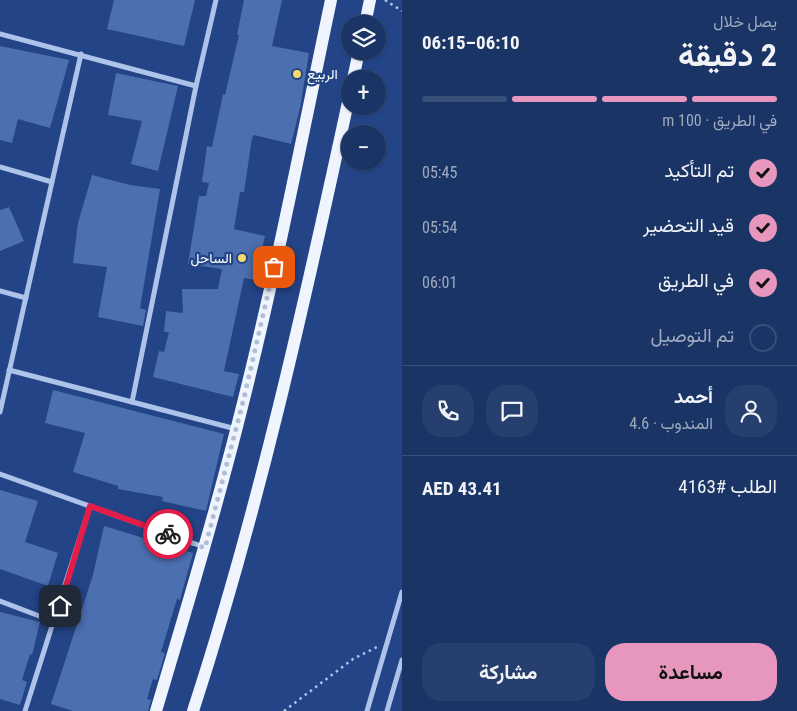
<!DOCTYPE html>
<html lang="ar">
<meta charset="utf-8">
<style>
body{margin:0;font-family:"Roboto Condensed",Vazirmatn,sans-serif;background:#273f6e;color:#f1f3f6;direction:rtl;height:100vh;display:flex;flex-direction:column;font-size:19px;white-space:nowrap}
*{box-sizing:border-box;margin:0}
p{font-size:16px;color:#9faabf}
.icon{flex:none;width:28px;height:28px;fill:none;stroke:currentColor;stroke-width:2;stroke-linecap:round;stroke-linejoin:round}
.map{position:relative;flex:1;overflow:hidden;direction:ltr}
.details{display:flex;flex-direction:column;background:#1a3465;width:395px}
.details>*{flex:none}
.tools{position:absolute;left:341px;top:15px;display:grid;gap:10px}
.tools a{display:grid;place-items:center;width:45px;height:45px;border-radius:50%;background:#1a3465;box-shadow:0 1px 4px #0004,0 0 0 1px #384f79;font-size:25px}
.pin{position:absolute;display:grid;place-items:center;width:42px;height:42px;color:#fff;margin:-21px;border-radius:10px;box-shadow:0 2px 8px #0006}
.courier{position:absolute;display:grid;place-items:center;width:50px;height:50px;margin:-25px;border:4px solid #e11d48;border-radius:50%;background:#fff;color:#222;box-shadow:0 1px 6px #0007}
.summary em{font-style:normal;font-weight:700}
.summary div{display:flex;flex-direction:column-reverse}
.summary{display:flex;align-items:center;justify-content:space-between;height:85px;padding:0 20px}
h1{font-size:32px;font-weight:700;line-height:38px}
.bar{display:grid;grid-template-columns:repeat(4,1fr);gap:8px 5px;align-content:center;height:60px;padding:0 20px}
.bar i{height:6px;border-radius:4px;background:#384f79}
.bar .active{background:#e797bd}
.bar p{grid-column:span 4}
.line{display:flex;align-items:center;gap:12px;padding:0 20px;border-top:1px solid #384f79}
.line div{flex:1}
.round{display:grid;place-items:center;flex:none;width:52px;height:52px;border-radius:20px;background:#273f6e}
ol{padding:0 20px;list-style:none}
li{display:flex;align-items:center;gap:15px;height:55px}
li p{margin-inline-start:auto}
li .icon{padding:5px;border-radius:50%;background:#e797bd;color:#111;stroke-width:4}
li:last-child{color:#9faabf}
li i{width:28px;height:28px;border:2px solid #384f79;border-radius:50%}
.cta{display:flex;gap:10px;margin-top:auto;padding:10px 20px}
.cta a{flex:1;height:58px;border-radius:20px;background:#e797bd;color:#111;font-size:20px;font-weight:700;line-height:58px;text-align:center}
.cta a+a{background:#273f6e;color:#f1f3f6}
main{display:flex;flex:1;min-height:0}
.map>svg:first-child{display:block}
</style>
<main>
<section class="details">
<div class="summary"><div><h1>2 دقيقة</h1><p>يصل خلال</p></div><em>06:10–06:15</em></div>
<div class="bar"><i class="active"></i><i class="active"></i><i class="active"></i><i></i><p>في الطريق · 100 m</p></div>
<ol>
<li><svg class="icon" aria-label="check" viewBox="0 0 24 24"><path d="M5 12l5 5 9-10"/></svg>تم التأكيد<p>05:45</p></li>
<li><svg class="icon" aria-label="check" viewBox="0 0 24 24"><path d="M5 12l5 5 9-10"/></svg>قيد التحضير<p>05:54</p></li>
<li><svg class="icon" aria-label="check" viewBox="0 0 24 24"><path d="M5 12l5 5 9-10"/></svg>في الطريق<p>06:01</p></li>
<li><i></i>تم التوصيل</li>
</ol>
<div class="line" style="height:90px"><a class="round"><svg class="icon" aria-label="person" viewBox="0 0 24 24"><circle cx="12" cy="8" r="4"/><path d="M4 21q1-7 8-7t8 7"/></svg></a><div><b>أحمد</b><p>المندوب · 4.6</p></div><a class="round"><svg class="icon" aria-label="chat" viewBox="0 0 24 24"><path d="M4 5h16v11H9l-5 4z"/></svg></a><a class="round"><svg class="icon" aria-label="phone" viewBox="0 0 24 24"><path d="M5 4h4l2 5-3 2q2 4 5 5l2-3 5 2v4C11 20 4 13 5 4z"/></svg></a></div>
<div class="line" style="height:65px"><div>الطلب #4163</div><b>AED 43.41</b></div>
<div class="cta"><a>مساعدة</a><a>مشاركة</a></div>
</section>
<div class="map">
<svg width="402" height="711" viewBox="0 0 402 711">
<rect width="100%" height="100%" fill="#234587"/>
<!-- building -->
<g fill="#4b6faf">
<path d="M114,0h81l-11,46 -77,-17z"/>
<path d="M244,0h38l-10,46 37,7 -9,55 -9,36 -37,-9 -2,3 -8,54h-4l-6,37 31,7 -10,44 -11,-2 -20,93 15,3 -6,23 -80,-20 6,-26 5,1 5,-20h-5l2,-21 17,2 -1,-24h36l4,-20 -34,-5 11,-68h7l3,-13 -7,-1 5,-36 5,1 11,-53 2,1 14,-60h-2z"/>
<path d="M0,46l69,14 -19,68 -32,-9 -6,24 -12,-3z"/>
<path d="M116,73l62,13 -20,85 -27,-7 11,-43 -34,-6z"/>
<path d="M92,175l38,10 30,4 -20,119 6,2 -3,16 -45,-9 9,-50 -34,-4 5,-40z"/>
<path d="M9,207l15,34 -24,10v-41z"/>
<path d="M53,390l171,44 -18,77 -44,-10 1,-4 -45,-8v-3l-45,-14 12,-39 -40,-10z"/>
<path d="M0,490l38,11 -13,41 33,11 -10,33 -48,-17z"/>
<path d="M104,526l89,27 -13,47 -3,-1 -16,53 4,1 -8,27 -4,-1 -6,20 4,1 -3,11h-75l-22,-7 42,-129z"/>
<path d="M0,612l40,10 -8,33 -2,-1 -8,26 5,2 -7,23 -20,-6z"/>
</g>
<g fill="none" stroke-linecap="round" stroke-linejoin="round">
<!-- path -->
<g stroke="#adc3e9" stroke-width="2.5" stroke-dasharray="2.5 4" stroke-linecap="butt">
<path d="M385,0l17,11"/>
<path d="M284,711l69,-52 24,-12"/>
</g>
<!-- minor -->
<g stroke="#adc3e9" stroke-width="5">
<path d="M0,34l196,52"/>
<path d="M0,167l52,15 -52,230"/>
<path d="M52,182l29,-128"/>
<path d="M0,291l26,7"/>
<path d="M9,370l227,59"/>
<path d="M132,402l64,-316 20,-86"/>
<path d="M0,474l204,73"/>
<path d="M0,601l55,21"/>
<path d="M25,711l65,-205"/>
<path d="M367,711l35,-119"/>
<path d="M387,711l15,-51"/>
</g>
<!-- primary -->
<g stroke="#f0f4fe" stroke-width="12">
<path d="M365,24l5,-24"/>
<path d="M353,79l6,-28"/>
<path d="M156,711c31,-104 62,-207 88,-312 33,-132 59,-266 87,-399"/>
<path d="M193,711c66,-202 112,-410 157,-618"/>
</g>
</g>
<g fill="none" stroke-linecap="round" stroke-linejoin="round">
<!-- done -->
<path stroke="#b2bed5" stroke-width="5" stroke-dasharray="0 9" d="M168,534l37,14 39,-150 30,-131"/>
<!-- route -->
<path stroke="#e11d48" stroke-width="6" d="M60,606l30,-100 78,28"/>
</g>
<!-- markers -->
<g fill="#f5da70" stroke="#234587" stroke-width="2">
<circle cx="297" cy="74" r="5"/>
<circle cx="242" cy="258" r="5"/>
</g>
<g text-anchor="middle" stroke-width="4.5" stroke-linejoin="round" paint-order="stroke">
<!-- poi labels -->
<g font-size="14" fill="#fff" stroke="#234587" text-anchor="start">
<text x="307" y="79">الربيع</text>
<text x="232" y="263" text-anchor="end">الساحل</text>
</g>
</g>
</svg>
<div class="tools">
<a><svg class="icon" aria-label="layers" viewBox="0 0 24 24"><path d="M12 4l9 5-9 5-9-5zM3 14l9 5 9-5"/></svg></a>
<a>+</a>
<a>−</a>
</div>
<div class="pin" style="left:274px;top:267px;background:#ea580c"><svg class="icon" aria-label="bag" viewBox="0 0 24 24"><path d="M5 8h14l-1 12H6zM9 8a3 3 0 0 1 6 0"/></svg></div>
<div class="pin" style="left:60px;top:606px;background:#1f2937"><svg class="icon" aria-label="home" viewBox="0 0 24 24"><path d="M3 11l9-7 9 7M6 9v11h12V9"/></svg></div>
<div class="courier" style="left:168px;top:534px"><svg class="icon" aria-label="bike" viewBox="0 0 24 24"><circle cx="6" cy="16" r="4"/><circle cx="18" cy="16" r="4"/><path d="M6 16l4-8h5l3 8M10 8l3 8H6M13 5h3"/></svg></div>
</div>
</main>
